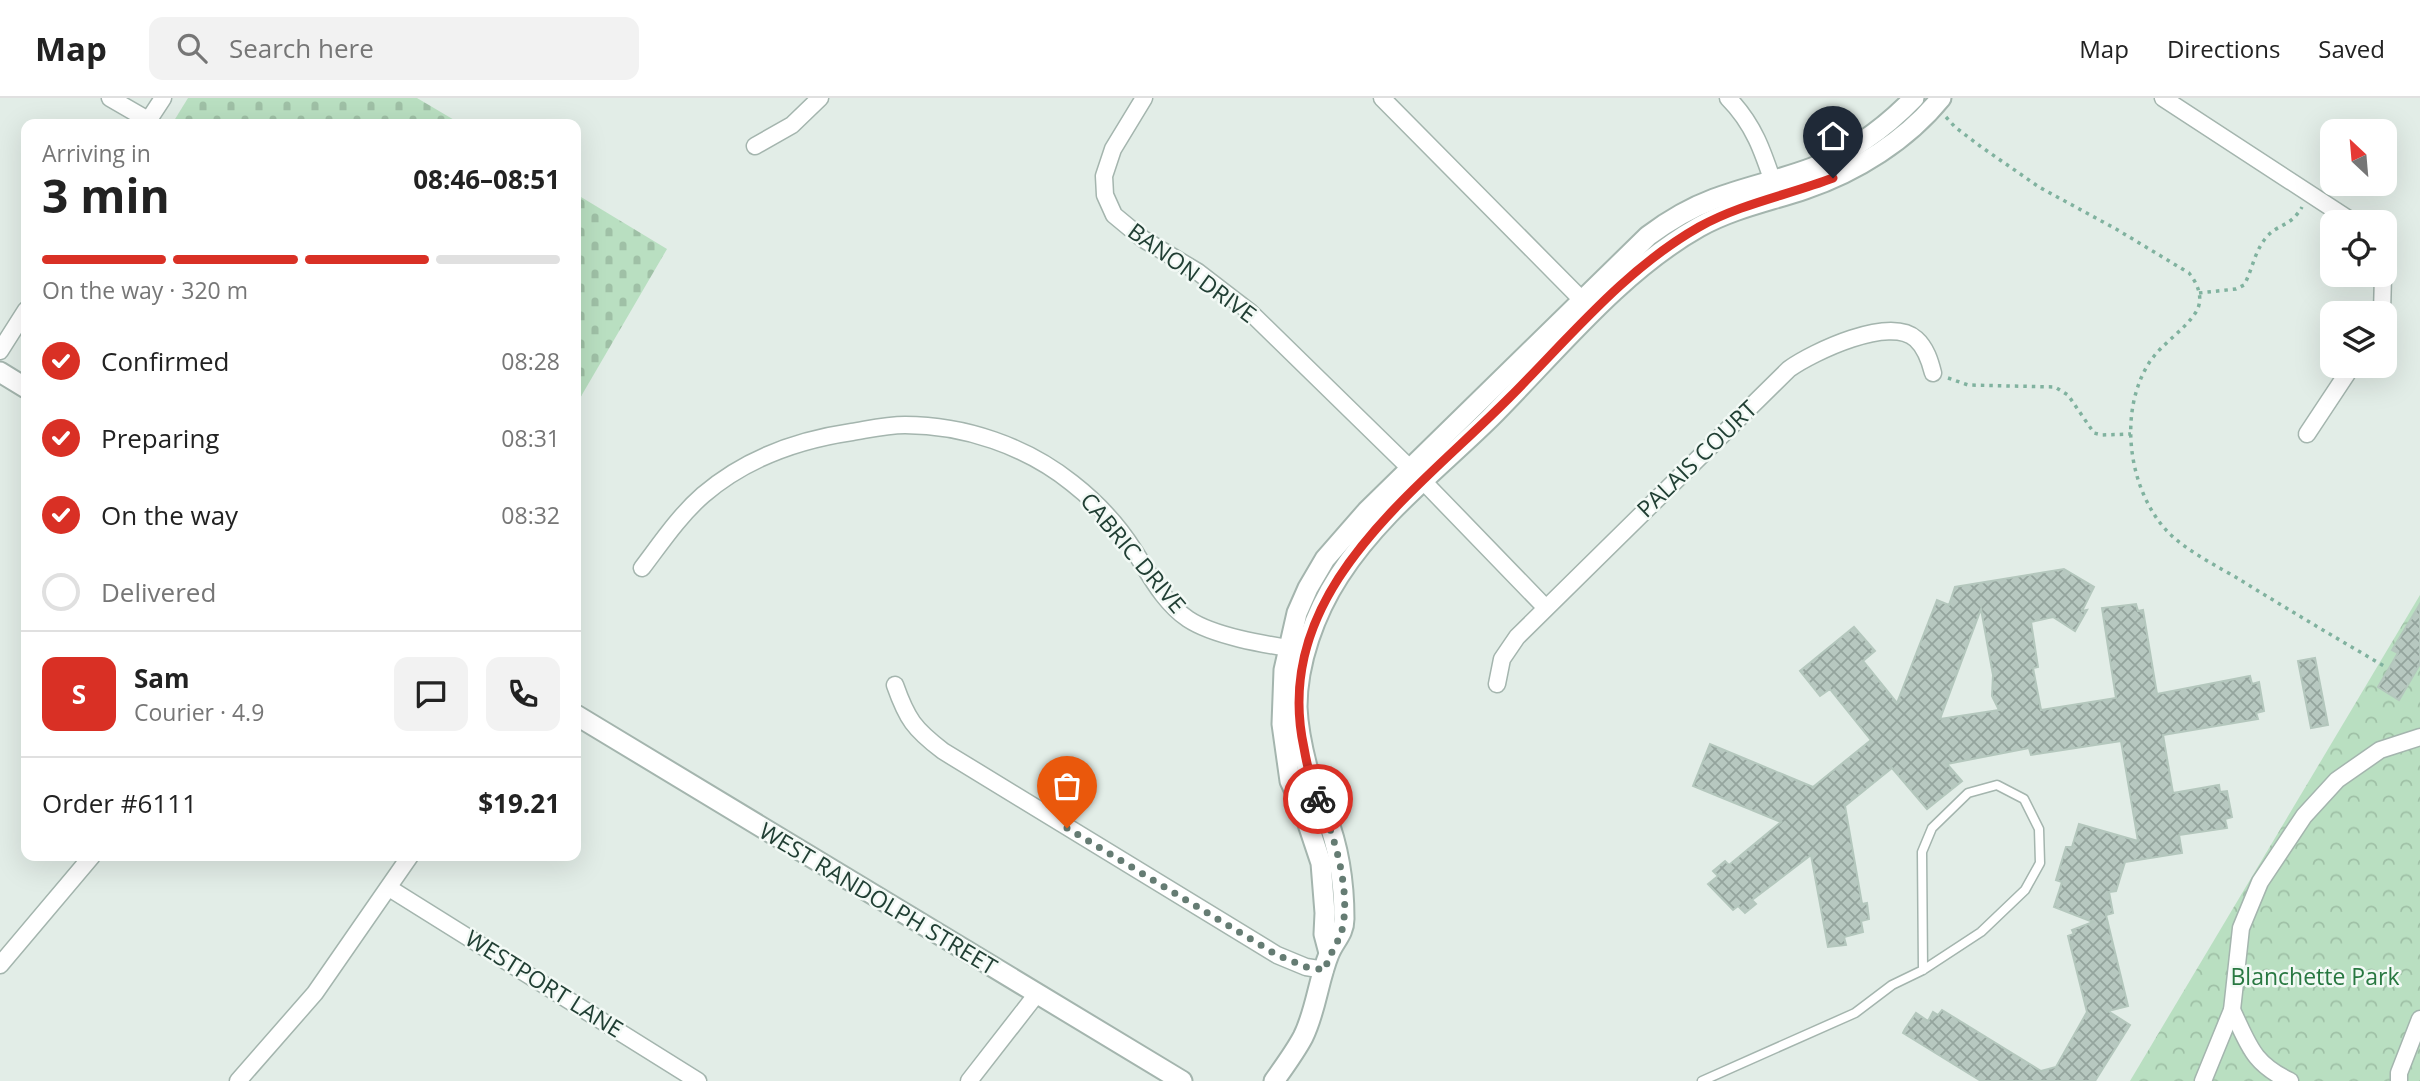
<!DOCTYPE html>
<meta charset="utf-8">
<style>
body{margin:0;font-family:"Open Sans",sans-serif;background:#f2f2f2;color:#222;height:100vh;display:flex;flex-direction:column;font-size:26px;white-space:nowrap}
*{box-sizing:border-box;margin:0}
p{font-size:23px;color:#767676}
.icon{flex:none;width:38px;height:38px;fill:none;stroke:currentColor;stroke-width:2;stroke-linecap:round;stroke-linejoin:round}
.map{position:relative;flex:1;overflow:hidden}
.details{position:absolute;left:21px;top:21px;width:560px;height:742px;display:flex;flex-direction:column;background:#fff;border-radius:14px;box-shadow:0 7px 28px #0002}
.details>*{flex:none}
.needle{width:46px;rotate:334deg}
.fabs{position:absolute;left:2320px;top:21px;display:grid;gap:14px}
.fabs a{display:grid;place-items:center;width:77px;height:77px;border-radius:14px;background:#fff;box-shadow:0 7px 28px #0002;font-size:35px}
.pin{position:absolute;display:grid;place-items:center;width:60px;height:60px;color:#fff;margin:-72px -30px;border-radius:50% 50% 50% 0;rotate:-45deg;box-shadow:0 0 7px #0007}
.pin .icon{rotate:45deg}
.courier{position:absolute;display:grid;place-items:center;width:70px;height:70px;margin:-35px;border:5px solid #d93025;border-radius:50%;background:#fff;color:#222;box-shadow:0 2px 9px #0007}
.head em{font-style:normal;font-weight:700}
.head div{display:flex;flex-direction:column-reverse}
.head{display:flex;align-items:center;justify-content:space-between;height:119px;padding:0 21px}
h1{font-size:46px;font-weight:700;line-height:52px}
.bar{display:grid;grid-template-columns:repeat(4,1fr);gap:10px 7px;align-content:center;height:84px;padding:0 21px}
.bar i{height:9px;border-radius:5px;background:#e0e0e0}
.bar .current{background:#d93025}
.bar p{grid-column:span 4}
.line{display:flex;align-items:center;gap:18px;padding:0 21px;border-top:2px solid #e0e0e0}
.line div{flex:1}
.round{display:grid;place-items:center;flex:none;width:74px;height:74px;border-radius:14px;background:#f2f2f2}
ol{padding:0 21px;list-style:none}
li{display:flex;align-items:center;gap:21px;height:77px}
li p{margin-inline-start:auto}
li .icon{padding:7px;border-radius:50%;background:#d93025;color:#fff;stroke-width:4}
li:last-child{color:#767676}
li i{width:38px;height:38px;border:4px solid #e0e0e0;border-radius:50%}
header{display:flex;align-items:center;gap:42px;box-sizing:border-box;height:98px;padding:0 35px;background:#fff;border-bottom:2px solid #e0e0e0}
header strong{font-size:33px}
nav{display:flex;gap:38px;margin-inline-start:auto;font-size:24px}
.search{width:490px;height:63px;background:#f2f2f2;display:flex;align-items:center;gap:18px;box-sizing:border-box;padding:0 24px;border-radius:14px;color:#767676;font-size:26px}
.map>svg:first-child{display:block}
</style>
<header>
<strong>Map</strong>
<div class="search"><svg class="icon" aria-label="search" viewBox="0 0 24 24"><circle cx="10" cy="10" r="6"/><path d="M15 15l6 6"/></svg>Search here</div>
<nav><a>Map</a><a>Directions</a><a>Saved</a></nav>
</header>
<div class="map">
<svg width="2420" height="983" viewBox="0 0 2420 983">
<defs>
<pattern id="cemetery-stones" width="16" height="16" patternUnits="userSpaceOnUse" patternTransform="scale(1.75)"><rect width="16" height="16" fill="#b9dfc1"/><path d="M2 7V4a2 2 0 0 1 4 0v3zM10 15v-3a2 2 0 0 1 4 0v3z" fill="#9fc0a6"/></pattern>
<pattern id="park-crowns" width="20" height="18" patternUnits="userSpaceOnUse" patternTransform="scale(1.75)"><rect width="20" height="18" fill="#b9dfc1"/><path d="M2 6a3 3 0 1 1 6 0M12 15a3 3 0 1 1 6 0" fill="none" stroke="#9fc0a6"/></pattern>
<pattern id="building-cross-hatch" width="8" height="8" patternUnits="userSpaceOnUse" patternTransform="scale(1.75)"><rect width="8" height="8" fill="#b7c8c0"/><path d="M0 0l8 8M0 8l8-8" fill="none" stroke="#94a49d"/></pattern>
</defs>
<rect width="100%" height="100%" fill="#e2ede7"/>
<!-- cemetery -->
<g fill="url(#cemetery-stones)">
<path d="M188,0h229l44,26h-289z"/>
<path d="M576,96l91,55 -91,156z"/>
</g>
<!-- park -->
<path fill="url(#park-crowns)" d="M2420,497v486h-290z"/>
<!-- building -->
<g fill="url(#building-cross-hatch)" stroke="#b4c7bd" stroke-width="2" fill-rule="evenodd">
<path d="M2064,471l30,18 -12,24 5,-1 -12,21 -22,-14 -22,5 7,45 -5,1 8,42 75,-12 -14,-90 34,-4 2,7 5,-1 14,84 93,-18 2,8 7,-2 5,29 -8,2 2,6 -95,16 10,58 46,-8 1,7 7,-1 5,26 -7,2 2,9 -48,7 3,18 -57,9 -9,29 -7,1 4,21 -7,2 22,91 -20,5 22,14 -35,56h-114l-78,-48 2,-4 11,-16 12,8 5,-9 5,3 4,-5 99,61 15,-4 31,-55 -19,-76 6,-2 -2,-4 21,-8 -39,-15 8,-25 -6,-2 10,-33h6l7,-23 59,17 -17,-100 -90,14 -2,-7 -82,16 15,17 -35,28 -35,-41 -47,38 17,98 5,-1 2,16 -8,2 2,11 -19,5 2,8 -18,2 -17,-92 -59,45 4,4 -11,9 -7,-7 -5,4 -25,-26 10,-8 -5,-5 12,-10 4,4 52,-43 -88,-36 17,-42 103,43 58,-47 -41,-51 -10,7 -20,-25 54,-44 21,24 -12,10 34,42 40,-103 12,5 6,-18zM1981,511l12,66 -1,21 7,14 -59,9z"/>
<path d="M2420,506v60l-21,36 -21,-13 20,-34 -6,-3z"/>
<path d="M2315,560l13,67 -17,3 -13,-67z"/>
</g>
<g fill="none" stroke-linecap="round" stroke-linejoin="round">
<!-- service casing -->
<g stroke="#a4b5ae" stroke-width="11">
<path id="service" d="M1702,983l153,-68 37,-28 31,-15 58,-38 44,-42 15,-27 -1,-34 -15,-30 -27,-14 -29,8 -36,35 -10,24 1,118"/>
</g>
<!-- minor casing -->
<g stroke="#a4b5ae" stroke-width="19">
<g id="minor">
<path d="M110,0l38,22"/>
<path d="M1144,0l-31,51 -9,27 1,19 9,20 29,24 55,33 52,40 173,169 122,126"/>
<path d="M1382,0l208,210"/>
<path d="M1728,0c27,27 36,57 48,93"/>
<path d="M2163,0l190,124"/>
<path d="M146,26l17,-26"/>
<path d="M755,48l37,-21 28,-27"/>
<path d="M2382,215l1,-38"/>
<path d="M0,253l26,-41"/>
<path d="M2307,336l45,-68"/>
<path d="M642,470c19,-25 37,-52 61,-73 43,-37 94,-55 149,-63 18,-3 35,-7 53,-7 59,0 121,21 167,58 23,18 45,41 61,66 16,24 30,53 55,70 27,18 81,26 112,31"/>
<path d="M1497,586l5,-25 15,-22 272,-268c24,-17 101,-54 127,-30 10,9 14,22 17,34"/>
<path d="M895,587c12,34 19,44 48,66l334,204 29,12 19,3"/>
<path d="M389,790l309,193"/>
<path d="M0,867l92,-109"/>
<path d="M2232,912c17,35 20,53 58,71"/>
<path d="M238,983l77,-88 95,-137"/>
<path d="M969,983l67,-86"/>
<path d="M2203,983l29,-71 9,-82 19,-46 44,-66 33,-36 43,-30 40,-13"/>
<path d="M2399,983v-8l21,-54"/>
</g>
</g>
<!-- tertiary casing -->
<g stroke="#a4b5ae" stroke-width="23">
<g id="tertiary">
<path d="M0,274l26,16"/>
<path d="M576,617l606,366"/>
<path d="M1329,855l-5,-19 1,-21 -4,-50 -19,-57 -12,-25 -8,-57 2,-54 13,-57 11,-25 17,-29 42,-48 281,-275c20,-15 42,-28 66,-37 32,-12 66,-19 98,-31 38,-15 74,-41 102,-70"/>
<path d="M1274,983c10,-14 21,-29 29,-44 13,-26 15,-56 26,-83 5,-13 15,-20 15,-35 0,-36 -5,-71 -18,-104 -4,-10 -11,-20 -14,-30 -7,-24 -14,-53 -15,-78 0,-45 18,-94 42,-131 40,-62 99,-107 151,-158 65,-65 129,-146 209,-191 34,-19 71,-26 106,-38 51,-17 102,-49 136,-91"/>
</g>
</g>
<!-- path -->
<g stroke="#80b29f" stroke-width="3.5" stroke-dasharray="3.5 5" stroke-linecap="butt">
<path d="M1946,19l9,10 25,19 59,41 77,42 73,44c9,11 15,26 7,39 -12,19 -35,32 -47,51 -31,49 -21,126 18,168 19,20 52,36 75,50 47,29 94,57 142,85"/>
<path d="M2199,195l37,-4 8,-4c8,-14 10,-32 21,-46 12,-16 25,-11 37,-32"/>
<path d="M1948,280l20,7 87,2 13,8 26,38 8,2 29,-1"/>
</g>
<!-- service -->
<use href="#service" stroke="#fff" stroke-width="8"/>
<!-- minor -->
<use href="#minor" stroke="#fff" stroke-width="16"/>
<!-- tertiary -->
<use href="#tertiary" stroke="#fff" stroke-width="19"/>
</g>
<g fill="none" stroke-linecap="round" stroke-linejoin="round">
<!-- done -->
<path stroke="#657c73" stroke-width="7" stroke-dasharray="0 12.6" d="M1067,730l210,127 29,12 19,3c4,-17 16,-30 18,-45 7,-37 -9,-92 -25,-126"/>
<!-- route -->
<path stroke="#d93025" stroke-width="9" d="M1318,701c-7,-16 -11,-34 -14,-51 -34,-156 111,-255 206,-351 59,-59 115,-128 189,-170 41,-23 89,-32 134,-49"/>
</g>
<g text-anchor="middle" stroke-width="5" stroke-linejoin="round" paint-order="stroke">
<!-- street labels -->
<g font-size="23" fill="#213f34" stroke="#f2f9f5">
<text transform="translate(1192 175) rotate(36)" y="8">BANON DRIVE</text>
<text transform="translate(1697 361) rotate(-44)" y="8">PALAIS COURT</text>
<text transform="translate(1133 455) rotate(50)" y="8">CABRIC DRIVE</text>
<text transform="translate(878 801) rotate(31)" y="8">WEST RANDOLPH STREET</text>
<text transform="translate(544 886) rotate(32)" y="8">WESTPORT LANE</text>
</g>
<!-- park labels -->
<g font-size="23" fill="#287841" stroke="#f2f9f5">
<text x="2315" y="887">Blanchette Park</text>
</g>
</g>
</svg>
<div class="fabs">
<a><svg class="needle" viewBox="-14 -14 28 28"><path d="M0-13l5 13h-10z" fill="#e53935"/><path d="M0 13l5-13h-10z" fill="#767676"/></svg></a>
<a><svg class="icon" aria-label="locate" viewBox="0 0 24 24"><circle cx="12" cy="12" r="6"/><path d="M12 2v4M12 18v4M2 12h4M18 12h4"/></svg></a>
<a><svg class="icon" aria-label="layers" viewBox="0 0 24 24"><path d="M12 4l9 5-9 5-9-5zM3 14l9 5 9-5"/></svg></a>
</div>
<div class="pin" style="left:1067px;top:730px;background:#ea580c"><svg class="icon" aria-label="bag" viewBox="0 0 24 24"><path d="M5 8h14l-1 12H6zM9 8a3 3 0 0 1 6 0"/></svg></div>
<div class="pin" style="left:1833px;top:80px;background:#1f2937"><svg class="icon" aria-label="home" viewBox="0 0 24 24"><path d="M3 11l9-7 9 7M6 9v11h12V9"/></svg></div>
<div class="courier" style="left:1318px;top:701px"><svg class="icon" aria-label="bike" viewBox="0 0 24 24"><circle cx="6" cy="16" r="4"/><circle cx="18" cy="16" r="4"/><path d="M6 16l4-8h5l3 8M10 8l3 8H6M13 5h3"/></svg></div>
<section class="details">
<div class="head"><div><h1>3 min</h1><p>Arriving in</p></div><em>08:46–08:51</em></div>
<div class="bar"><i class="current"></i><i class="current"></i><i class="current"></i><i></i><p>On the way · 320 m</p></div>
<ol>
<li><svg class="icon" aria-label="check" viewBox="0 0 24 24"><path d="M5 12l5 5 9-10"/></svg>Confirmed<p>08:28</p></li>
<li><svg class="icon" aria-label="check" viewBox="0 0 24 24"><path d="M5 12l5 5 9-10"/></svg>Preparing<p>08:31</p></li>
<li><svg class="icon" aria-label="check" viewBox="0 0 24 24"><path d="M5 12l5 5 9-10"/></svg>On the way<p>08:32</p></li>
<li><i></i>Delivered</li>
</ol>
<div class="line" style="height:126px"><b class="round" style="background:#d93025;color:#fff">S</b><div><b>Sam</b><p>Courier · 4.9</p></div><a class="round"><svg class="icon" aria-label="chat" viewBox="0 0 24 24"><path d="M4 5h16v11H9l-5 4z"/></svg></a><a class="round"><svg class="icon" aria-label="phone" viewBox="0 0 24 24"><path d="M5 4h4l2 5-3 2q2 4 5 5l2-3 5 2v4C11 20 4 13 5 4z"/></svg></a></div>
<div class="line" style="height:91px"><div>Order #6111</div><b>$19.21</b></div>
</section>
</div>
